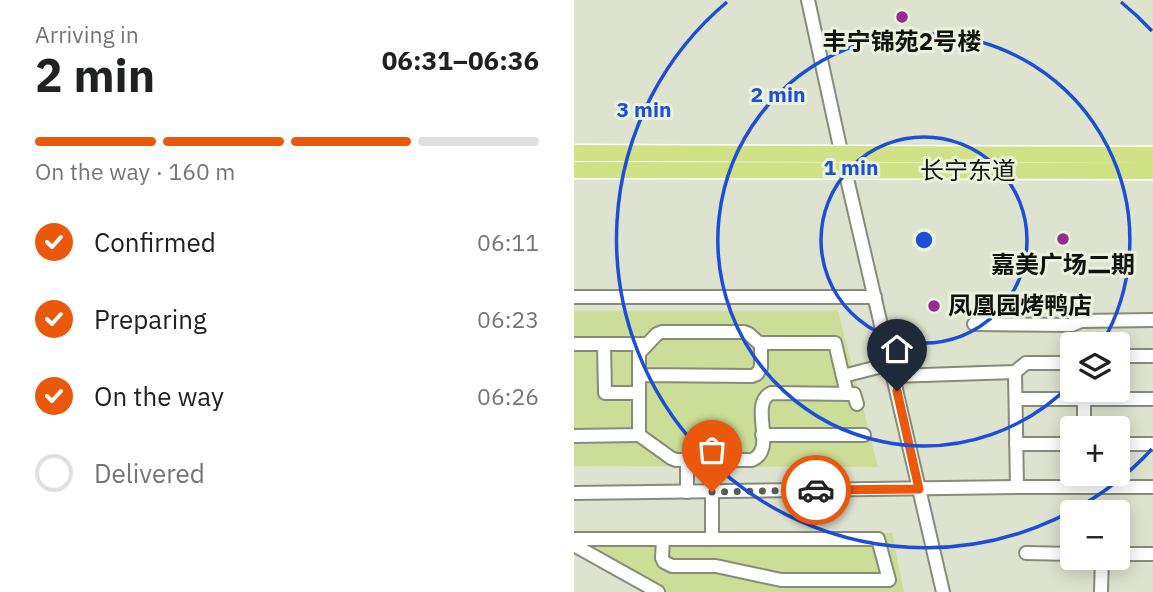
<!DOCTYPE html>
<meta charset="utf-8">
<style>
body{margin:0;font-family:"IBM Plex Sans","Noto Sans SC",sans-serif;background:#f6f6f6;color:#202124;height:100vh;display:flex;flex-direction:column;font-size:26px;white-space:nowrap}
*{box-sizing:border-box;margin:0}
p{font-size:23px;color:#757577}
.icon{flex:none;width:38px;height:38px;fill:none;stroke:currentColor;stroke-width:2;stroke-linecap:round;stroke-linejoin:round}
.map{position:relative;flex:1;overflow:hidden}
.sheet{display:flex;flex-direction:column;background:#fff;width:574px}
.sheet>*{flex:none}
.fabs{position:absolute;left:486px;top:332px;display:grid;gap:14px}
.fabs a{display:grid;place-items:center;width:70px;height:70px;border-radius:7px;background:#fff;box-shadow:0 4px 18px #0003;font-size:35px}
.pin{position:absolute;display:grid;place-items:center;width:60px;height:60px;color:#fff;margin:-72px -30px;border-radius:50% 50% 50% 0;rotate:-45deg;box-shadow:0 0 7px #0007}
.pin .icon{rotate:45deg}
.courier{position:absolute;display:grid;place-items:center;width:70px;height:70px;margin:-35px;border:5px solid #ea580c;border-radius:50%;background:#fff;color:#222;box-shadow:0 2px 9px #0007}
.head em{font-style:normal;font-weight:700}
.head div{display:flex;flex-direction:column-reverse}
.head{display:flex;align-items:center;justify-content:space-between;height:119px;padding:0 35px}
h1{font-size:46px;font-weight:700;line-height:52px}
.bar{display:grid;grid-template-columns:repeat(4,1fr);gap:10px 7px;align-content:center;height:84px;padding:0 35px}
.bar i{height:9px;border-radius:5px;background:#e0e0e0}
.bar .current{background:#ea580c}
.bar p{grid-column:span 4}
ol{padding:0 35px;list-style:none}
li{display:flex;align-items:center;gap:21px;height:77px}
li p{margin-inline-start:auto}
li .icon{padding:7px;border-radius:50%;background:#ea580c;color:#fff;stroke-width:4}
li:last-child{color:#757577}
li i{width:38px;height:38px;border:4px solid #e0e0e0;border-radius:50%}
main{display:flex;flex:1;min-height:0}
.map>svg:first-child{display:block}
</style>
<main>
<section class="sheet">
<div class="head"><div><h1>2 min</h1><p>Arriving in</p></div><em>06:31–06:36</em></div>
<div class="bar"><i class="current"></i><i class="current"></i><i class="current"></i><i></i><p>On the way · 160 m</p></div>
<ol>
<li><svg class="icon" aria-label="check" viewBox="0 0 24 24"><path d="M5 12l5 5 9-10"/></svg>Confirmed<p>06:11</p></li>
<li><svg class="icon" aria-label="check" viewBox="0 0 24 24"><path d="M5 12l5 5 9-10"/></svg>Preparing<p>06:23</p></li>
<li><svg class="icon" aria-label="check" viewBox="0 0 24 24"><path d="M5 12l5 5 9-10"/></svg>On the way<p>06:26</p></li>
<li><i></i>Delivered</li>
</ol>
</section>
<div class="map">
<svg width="579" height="592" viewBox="0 0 579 592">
<rect width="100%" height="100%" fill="#dde3cf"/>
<!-- green -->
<g fill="#cbdd96">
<path d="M0,311h264l40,156 -304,-1z"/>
<path d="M318,533l12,59h-242l-51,-25 -37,-32z"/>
</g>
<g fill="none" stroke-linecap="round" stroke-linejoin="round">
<!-- minor casing -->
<g stroke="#868c79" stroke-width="16">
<g id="minor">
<path d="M234,0l37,170 98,422"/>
<path d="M0,297h301"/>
<path d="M400,324l98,1 9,-4 72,-1"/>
<path d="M186,343h75l12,51"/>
<path d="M0,344h73"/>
<path d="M30,344l1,49h34"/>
<path d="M544,356h35"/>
<path d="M441,372l2,115"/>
<path d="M269,376l47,-12"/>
<path d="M319,376l122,-4 11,-9h47"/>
<path d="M442,399h137"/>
<path d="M510,429v-30"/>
<path d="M65,435l32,23 5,2h76c26,-11 -4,-55 19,-67l83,1 3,10"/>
<path d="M188,435h102"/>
<path d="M0,436l65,-1c0,-27 0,-55 0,-82l18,-19 5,-2h82l5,2 12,11v22l-4,7 -5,2 -113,-1"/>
<path d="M442,444h57"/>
<path d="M544,444h35"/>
<path d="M113,492v-32"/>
<path d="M0,493l443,-6h136"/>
<path d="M0,539h304l11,41h-108l-65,-14h-44l-8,-4 -2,-4 1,-19"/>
<path d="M138,539v-79"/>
<path d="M0,545l84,47"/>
<path d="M452,553l47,1"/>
<path d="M544,554h35"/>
<path d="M527,592l1,-34"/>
</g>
</g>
<!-- major casing -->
<g stroke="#fff" stroke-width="19">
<g id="major">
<path d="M0,153l579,2"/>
<path d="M0,170l579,1"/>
</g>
</g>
<!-- minor -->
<use href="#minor" stroke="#fff" stroke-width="12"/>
<!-- major -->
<use href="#major" stroke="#d1e286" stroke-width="16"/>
</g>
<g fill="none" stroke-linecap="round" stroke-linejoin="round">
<!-- done -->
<path stroke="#585b50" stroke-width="7" stroke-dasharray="0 12.6" d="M138,492l104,-2"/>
<!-- route -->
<path stroke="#ea580c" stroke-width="9" d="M242,490l103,-1 -22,-98"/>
</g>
<!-- distance rings -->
<g fill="none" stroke="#1d4ed8" stroke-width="3.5">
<circle cx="350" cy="240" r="103"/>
<path d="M498 383A206 206 0 1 1 527 345"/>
<path d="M578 449A309 309 0 1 1 153 2M547 2A309 309 0 0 1 578 31"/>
</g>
<!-- markers -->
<g fill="#952c90" stroke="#eaf1dc" stroke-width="2.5">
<circle cx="328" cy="17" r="7"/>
<circle cx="489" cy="239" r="7"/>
<circle cx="360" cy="306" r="7"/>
</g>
<g text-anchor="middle" stroke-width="6" stroke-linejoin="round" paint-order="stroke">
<!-- poi labels -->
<g font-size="24" font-weight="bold" fill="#10120b" stroke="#eaf1dc">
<text x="328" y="50">丰宁锦苑2号楼</text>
<text x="489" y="273">嘉美广场二期</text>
<text x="374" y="314" text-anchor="start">凤凰园烤鸭店</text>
</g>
<!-- street labels -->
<g font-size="24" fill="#10120b" stroke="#eaf1dc">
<text x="394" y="179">长宁东道</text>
</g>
</g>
<circle cx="350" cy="240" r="10" fill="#1d4ed8" stroke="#eaf1dc" stroke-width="3.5"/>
<g font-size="21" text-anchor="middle" font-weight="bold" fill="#1d4ed8" stroke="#eaf1dc" stroke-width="6" stroke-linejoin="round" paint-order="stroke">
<text x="204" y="102">2 min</text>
<text x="70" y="117">3 min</text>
<text x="277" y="175">1 min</text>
</g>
</svg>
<div class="fabs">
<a><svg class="icon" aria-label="layers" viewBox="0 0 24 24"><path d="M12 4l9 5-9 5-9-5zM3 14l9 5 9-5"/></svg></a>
<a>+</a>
<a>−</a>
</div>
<div class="pin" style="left:138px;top:492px;background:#ea580c"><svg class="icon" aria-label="bag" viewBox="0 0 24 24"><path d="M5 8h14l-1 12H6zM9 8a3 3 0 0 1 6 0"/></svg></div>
<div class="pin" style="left:323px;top:391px;background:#1f2937"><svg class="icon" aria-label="home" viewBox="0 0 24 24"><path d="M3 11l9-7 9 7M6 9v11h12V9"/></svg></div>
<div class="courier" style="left:242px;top:490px"><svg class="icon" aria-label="car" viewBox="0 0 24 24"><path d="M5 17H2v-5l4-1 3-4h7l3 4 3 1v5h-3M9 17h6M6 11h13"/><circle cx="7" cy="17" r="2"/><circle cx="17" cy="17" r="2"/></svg></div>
</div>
</main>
